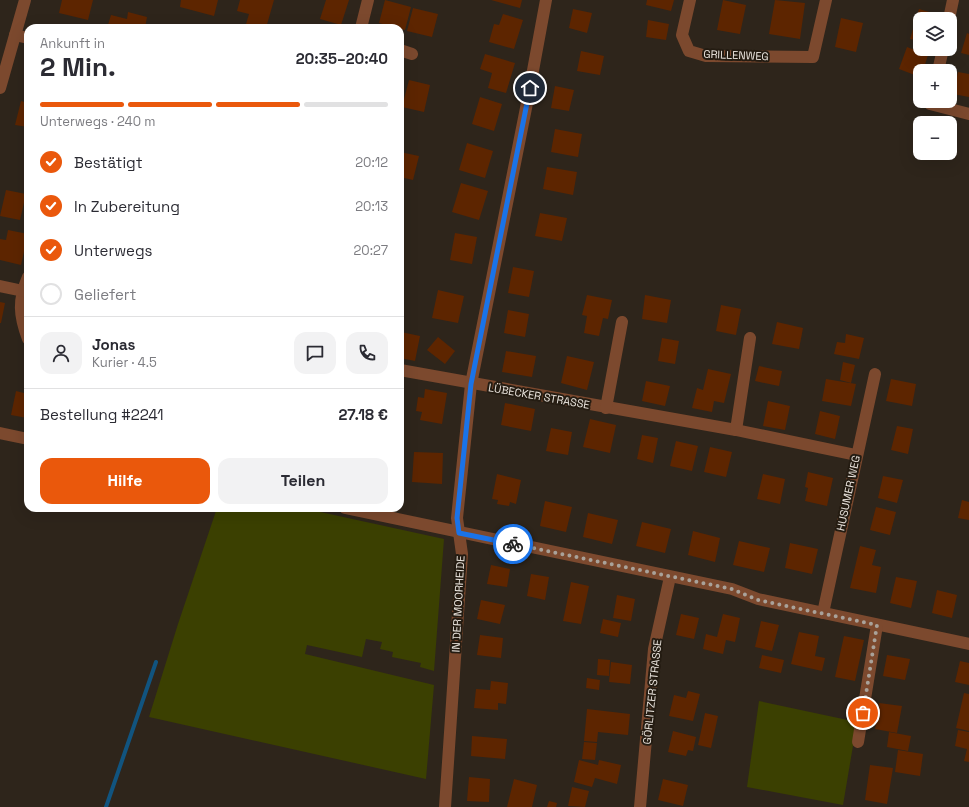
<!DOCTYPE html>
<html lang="de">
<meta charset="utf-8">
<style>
body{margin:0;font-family:"Space Grotesk",sans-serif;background:#f2f2f3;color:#2b2b33;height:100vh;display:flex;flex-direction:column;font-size:15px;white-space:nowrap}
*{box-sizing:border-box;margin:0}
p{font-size:13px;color:#7c7c81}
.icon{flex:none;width:22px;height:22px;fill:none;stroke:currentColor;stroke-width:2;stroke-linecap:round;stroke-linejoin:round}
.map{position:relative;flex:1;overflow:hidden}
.sheet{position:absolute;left:24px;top:24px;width:380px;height:488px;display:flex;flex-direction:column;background:#fff;border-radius:12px;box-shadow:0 4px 16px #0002}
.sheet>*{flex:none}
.buttons{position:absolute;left:913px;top:12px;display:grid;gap:8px}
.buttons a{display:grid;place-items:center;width:44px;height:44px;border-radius:8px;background:#fff;box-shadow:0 4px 16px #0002;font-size:20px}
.pin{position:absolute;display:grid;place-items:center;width:34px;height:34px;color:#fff;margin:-17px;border:2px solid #fff;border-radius:50%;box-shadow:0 1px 4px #0007}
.courier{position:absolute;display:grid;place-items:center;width:40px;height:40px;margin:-20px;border:3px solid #1a73e8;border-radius:50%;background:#fff;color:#222;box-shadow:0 1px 5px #0007}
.summary em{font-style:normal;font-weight:800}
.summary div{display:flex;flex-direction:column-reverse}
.summary{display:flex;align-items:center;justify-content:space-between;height:68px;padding:0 16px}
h1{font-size:26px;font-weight:800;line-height:30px}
.bar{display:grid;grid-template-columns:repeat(4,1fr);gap:6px 4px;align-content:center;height:48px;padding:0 16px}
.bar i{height:5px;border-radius:3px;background:#e1e1e2}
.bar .selected{background:#ea580c}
.bar p{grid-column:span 4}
.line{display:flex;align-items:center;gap:10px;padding:0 16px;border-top:1px solid #e1e1e2}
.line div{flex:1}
.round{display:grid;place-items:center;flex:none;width:42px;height:42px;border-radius:12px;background:#f2f2f3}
ol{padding:0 16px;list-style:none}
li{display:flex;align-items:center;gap:12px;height:44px}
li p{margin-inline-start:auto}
li .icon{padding:4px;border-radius:50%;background:#ea580c;color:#fff;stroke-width:4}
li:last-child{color:#7c7c81}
li i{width:22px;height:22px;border:2px solid #e1e1e2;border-radius:50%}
.action{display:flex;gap:8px;margin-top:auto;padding:8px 16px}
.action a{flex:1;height:46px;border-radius:12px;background:#ea580c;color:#fff;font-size:16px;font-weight:800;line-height:46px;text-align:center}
.action a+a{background:#f2f2f3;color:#2b2b33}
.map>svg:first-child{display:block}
</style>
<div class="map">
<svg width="969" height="807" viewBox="0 0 969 807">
<rect width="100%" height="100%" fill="#2e251b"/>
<!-- green -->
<g fill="#3b4001">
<path d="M217,508h85l142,31 -10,132 -14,-4 1,-4 -29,-6 1,-5 -13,-3 2,-7 -16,-3 -4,18 -55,-12 -2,9 129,31 -8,94 -277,-62 29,-93z"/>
<path d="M759,701l98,21 -14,83 -96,-18z"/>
</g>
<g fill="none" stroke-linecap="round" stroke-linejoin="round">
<!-- stream -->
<path stroke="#11547f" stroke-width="4" d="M106,807l50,-145"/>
</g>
<!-- building -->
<g fill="#5d2500">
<path d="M62,0h31l-5,20 -29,-7z"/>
<path d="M181,0h37l-4,16 -34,-9z"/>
<path d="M240,0h34l-8,28 -20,-4 3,-10 -12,-3z"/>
<path d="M326,0h23l-8,25 -21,-6z"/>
<path d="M385,0l26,7 -6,23 -26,-7z"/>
<path d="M491,0h31l-2,8z"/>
<path d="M647,0h27l-3,11 -25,-6z"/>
<path d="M723,0l23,5 -6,29 -23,-4z"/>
<path d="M775,0l30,3 -5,36 -31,-5z"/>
<path d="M413,8l25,6 -6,23 -25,-6z"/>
<path d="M573,9l19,4 -5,20 -18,-5z"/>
<path d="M919,9l17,5 -1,5h-15v22l-10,-2z"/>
<path d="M128,12l19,5 -2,11h-38l4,-13 16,4z"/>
<path d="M503,14l20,6 -9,29 -25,-7 5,-18 5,1z"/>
<path d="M841,18l22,5 -7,29 -21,-5z"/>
<path d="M648,20l21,4 -3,16 -20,-3z"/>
<path d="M967,33l2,1v21l-8,-2z"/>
<path d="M907,47l21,8 -5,16h-3v6l-21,-8z"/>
<path d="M581,51l23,5 -4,19 -23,-4z"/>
<path d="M485,54l30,9 -9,30 -18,-5 4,-15 -12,-4z"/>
<path d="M958,72l11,2v23l-16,-3z"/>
<path d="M409,80l21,5 -6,27 -22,-5z"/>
<path d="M555,86l19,4 -5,21 -18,-3z"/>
<path d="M480,97l22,7 -8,27 -22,-7z"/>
<path d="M21,101l7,2v24l-13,-2z"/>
<path d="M555,129l27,5 -4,23 -27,-5z"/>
<path d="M467,143l26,8 -8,27 -26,-8z"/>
<path d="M400,152l19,4 -6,24 -13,-3z"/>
<path d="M547,167l30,5 -4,23 -30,-6z"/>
<path d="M461,183l27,8 -9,29 -27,-8z"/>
<path d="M6,190l20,4 -6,26 -20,-4z"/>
<path d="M540,213l27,5 -5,23 -27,-5z"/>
<path d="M8,230l20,4 -7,31 -21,-5v-21l6,1z"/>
<path d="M455,233l22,4 -5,27 -22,-4z"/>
<path d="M513,267l21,4 -5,26 -21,-4z"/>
<path d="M438,290l26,6 -6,27 -26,-5z"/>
<path d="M587,295l25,5 -4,19 -5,-1 -4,18 -15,-3 3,-17 -5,-1z"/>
<path d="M645,295l26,5 -4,23 -25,-4z"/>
<path d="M0,302l5,1 -4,20h-1z"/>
<path d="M721,305l20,4 -5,26 -20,-4z"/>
<path d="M508,310l21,4 -4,23 -21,-4z"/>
<path d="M777,322l26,6 -4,21 -27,-5z"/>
<path d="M401,332l19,4 -5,25 -15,-3z"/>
<path d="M846,334l18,4 -5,21 -25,-5 3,-12 8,1z"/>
<path d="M438,337l17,14 -10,13 -18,-14z"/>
<path d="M662,338l17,3 -4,23 -17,-3z"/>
<path d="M506,351l30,5 -4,21 -30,-5z"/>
<path d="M567,356l27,6 -7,28 -26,-7z"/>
<path d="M843,362l12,3 -4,18 -11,-3z"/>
<path d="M759,366l23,5 -3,15 -24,-5z"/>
<path d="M708,369l23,5 -7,29 -10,-2 -2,11 -20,-4 5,-20 6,2z"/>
<path d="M826,379l30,5 -5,22 -29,-5z"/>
<path d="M891,379l25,5 -4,22 -26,-5z"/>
<path d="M646,381l24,5 -5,20 -23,-5z"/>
<path d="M425,389l22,4 -5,31 -22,-4 2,-8 -6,-1 2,-14 6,1z"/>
<path d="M16,391l12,3 -1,24 -16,-3z"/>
<path d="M768,401l22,5 -5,24 -22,-4z"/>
<path d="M505,403l30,6 -4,22 -30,-6z"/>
<path d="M820,411l20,5 -5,23 -20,-5z"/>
<path d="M590,419l26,6 -6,28 -27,-6z"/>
<path d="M897,426l16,3 -5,25 -17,-4z"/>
<path d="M551,428l21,4 -4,23 -22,-4z"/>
<path d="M642,435l16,3 -5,25 -16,-4z"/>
<path d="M676,441l22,5 -6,25 -22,-5z"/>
<path d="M710,447l22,5 -6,25 -22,-5z"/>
<path d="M414,452l29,1 -1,31 -30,-2z"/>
<path d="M808,472l25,6 -6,28 -22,-5 3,-13 -3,-1z"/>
<path d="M497,474l24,6 -5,24 -6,-2 -1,4 -12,-2 1,-4 -6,-1z"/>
<path d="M763,474l22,5 -5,25 -23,-5z"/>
<path d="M883,476l20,4 -6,23 -19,-5z"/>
<path d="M962,500l7,2v18l-11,-2z"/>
<path d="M545,501l27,6 -6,25 -26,-6z"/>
<path d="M876,507l20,5 -6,23 -20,-5z"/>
<path d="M588,513l30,7 -6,24 -29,-7z"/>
<path d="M642,522l29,7 -6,24 -29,-7z"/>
<path d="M693,531l27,7 -5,24 -27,-7z"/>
<path d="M739,541l31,7 -6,24 -31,-7z"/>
<path d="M790,543l28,6 -6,25 -27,-6z"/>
<path d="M860,546l16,4 -4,15 9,2 -5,26 -26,-5z"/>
<path d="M491,565l19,4 -3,18 -20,-3z"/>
<path d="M531,574l18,3 -4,23 -18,-4z"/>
<path d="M896,577l21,4 -6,27 -21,-5z"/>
<path d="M571,582l18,4 -8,38 -18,-3z"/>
<path d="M937,590l20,5 -5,23 -20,-5z"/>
<path d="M617,595l18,4 -4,22 -18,-3z"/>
<path d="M481,600l24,5 -5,19 -23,-5z"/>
<path d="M681,614l18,4 -5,21 -18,-4z"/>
<path d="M723,614l17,4 -5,24 -9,-2 -3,14 -20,-5 3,-15 11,3z"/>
<path d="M603,619l18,4 -3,14 -18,-4z"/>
<path d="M761,621l18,4 -7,26 -17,-4z"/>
<path d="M799,632l20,4 -4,20 10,2 -3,13 -31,-7z"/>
<path d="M480,635l23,3 -2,20 -24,-3z"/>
<path d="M844,636l20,4 -9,41 -20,-4z"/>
<path d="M762,655l22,5 -3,13 -22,-5z"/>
<path d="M887,655l23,4 -5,21 -22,-4z"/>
<path d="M598,659l12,1 -1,16 -12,-1z"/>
<path d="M960,661l9,2v22l-14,-3z"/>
<path d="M611,662l21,3 -2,19 -21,-2z"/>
<path d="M587,678l13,2 -1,10 -13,-2z"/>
<path d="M491,681l17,2 -2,21 -8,-1v7l-24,-2 2,-19 14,1z"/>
<path d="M688,691l12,3 -7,27 -24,-5 5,-21 12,3z"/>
<path d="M964,693l5,1v37l-13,-3z"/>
<path d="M879,703l23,3 -5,27 -22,-4z"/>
<path d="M587,709l43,5 -2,21 -30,-3 -1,10 -13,-1z"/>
<path d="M705,713l13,3 -7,32 -13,-3z"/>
<path d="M958,730l11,2v30l-5,-1 3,-12 -12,-3z"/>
<path d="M673,731l23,6 -3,14 -5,-1 -2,6 -18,-4z"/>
<path d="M889,732l22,4 -3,15 -21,-4z"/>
<path d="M472,736l35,3 -2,20 -34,-3z"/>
<path d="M584,742l13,1 -2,17 -13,-1z"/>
<path d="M898,750l25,4 -3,22 -25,-4z"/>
<path d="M579,760l19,5 1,-5 22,5 -4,19 -22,-6 -3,9 -18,-5z"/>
<path d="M870,765l23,3 -6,36 -22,-4z"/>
<path d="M469,777l21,2 -1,23 -22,-1z"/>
<path d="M514,779l23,6 -5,22h-25z"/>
<path d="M663,779l25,6 -5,21 -25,-6z"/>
<path d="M572,787l17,4 -4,16 -17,-1z"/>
<path d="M549,801l8,2 -1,4h-9z"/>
</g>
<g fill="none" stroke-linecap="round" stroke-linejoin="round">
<!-- minor -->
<g stroke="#7c492e" stroke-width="12">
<path d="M690,0l-8,35 7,16 17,5 107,1 13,-57"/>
<path d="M949,19l4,-19"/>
<path d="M361,28l7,-28"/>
<path d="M15,35l13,3"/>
<path d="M400,50l12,4"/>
<path d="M938,71l5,-22"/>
<path d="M0,88l25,-88"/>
<path d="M931,101l-1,3 39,10"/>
<path d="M28,277c-10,23 -9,38 0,62"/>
<path d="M0,286l28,6"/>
<path d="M400,370l336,60 120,25"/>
<path d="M606,408l16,-86"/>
<path d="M736,430l14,-92"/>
<path d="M0,433l28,6"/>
<path d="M345,508l387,81 26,10 211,45"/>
<path d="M823,613l52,-239"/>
<path d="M858,742l19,-117"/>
<path d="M445,807l17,-253 -5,-36 14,-134 56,-281 19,-103"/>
<path d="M640,807l14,-158 16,-72"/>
</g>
</g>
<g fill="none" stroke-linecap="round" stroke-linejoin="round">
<!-- done -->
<path stroke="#a9a29a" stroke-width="4" stroke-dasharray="0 7.2" d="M513,544l219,45 26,11 119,25 -14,88"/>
<!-- route -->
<path stroke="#1a73e8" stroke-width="5" d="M513,544l-54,-11 -2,-15 14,-134 59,-296"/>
</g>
<g text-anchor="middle" stroke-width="4" stroke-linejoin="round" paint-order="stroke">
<!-- street labels -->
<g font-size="11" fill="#ebe5de" stroke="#241c12">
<text transform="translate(736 55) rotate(2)" y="4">GRILLENWEG</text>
<text transform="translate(539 396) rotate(10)" y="4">LÜBECKER STRASSE</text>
<text transform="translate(848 493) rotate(-78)" y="4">HUSUMER WEG</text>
<text transform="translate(458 604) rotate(-87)" y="4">IN DER MOORHEIDE</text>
<text transform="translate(652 692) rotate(-84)" y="4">GÖRLITZER STRASSE</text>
</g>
</g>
</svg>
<div class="buttons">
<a><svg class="icon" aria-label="layers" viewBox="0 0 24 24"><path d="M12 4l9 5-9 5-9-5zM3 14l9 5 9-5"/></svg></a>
<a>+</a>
<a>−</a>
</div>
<div class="pin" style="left:863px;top:713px;background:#ea580c"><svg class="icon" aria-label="bag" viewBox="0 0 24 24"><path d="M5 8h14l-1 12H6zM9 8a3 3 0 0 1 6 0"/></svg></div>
<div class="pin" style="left:530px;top:88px;background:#1f2937"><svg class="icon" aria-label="home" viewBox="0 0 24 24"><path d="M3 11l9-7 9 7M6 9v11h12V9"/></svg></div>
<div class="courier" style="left:513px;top:544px"><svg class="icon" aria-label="bike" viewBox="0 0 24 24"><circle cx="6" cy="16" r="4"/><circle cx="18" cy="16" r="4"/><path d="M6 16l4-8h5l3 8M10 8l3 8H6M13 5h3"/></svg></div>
<section class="sheet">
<div class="summary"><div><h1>2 Min.</h1><p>Ankunft in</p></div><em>20:35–20:40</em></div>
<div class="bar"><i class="selected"></i><i class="selected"></i><i class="selected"></i><i></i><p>Unterwegs · 240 m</p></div>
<ol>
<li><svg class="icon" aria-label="check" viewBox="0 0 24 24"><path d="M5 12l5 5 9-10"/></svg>Bestätigt<p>20:12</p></li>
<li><svg class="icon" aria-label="check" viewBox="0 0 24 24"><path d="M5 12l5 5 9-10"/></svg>In Zubereitung<p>20:13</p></li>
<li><svg class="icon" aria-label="check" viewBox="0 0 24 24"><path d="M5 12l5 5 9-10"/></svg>Unterwegs<p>20:27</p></li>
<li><i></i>Geliefert</li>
</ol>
<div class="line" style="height:72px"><a class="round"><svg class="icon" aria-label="person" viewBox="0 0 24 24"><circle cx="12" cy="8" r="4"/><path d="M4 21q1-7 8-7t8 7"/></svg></a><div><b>Jonas</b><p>Kurier · 4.5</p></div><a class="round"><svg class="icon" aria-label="chat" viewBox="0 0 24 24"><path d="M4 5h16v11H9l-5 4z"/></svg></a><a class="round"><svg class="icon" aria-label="phone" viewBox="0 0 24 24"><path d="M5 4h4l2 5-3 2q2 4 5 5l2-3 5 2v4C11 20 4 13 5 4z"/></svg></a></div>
<div class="line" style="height:52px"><div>Bestellung #2241</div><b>27.18 €</b></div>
<div class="action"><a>Hilfe</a><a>Teilen</a></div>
</section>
</div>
